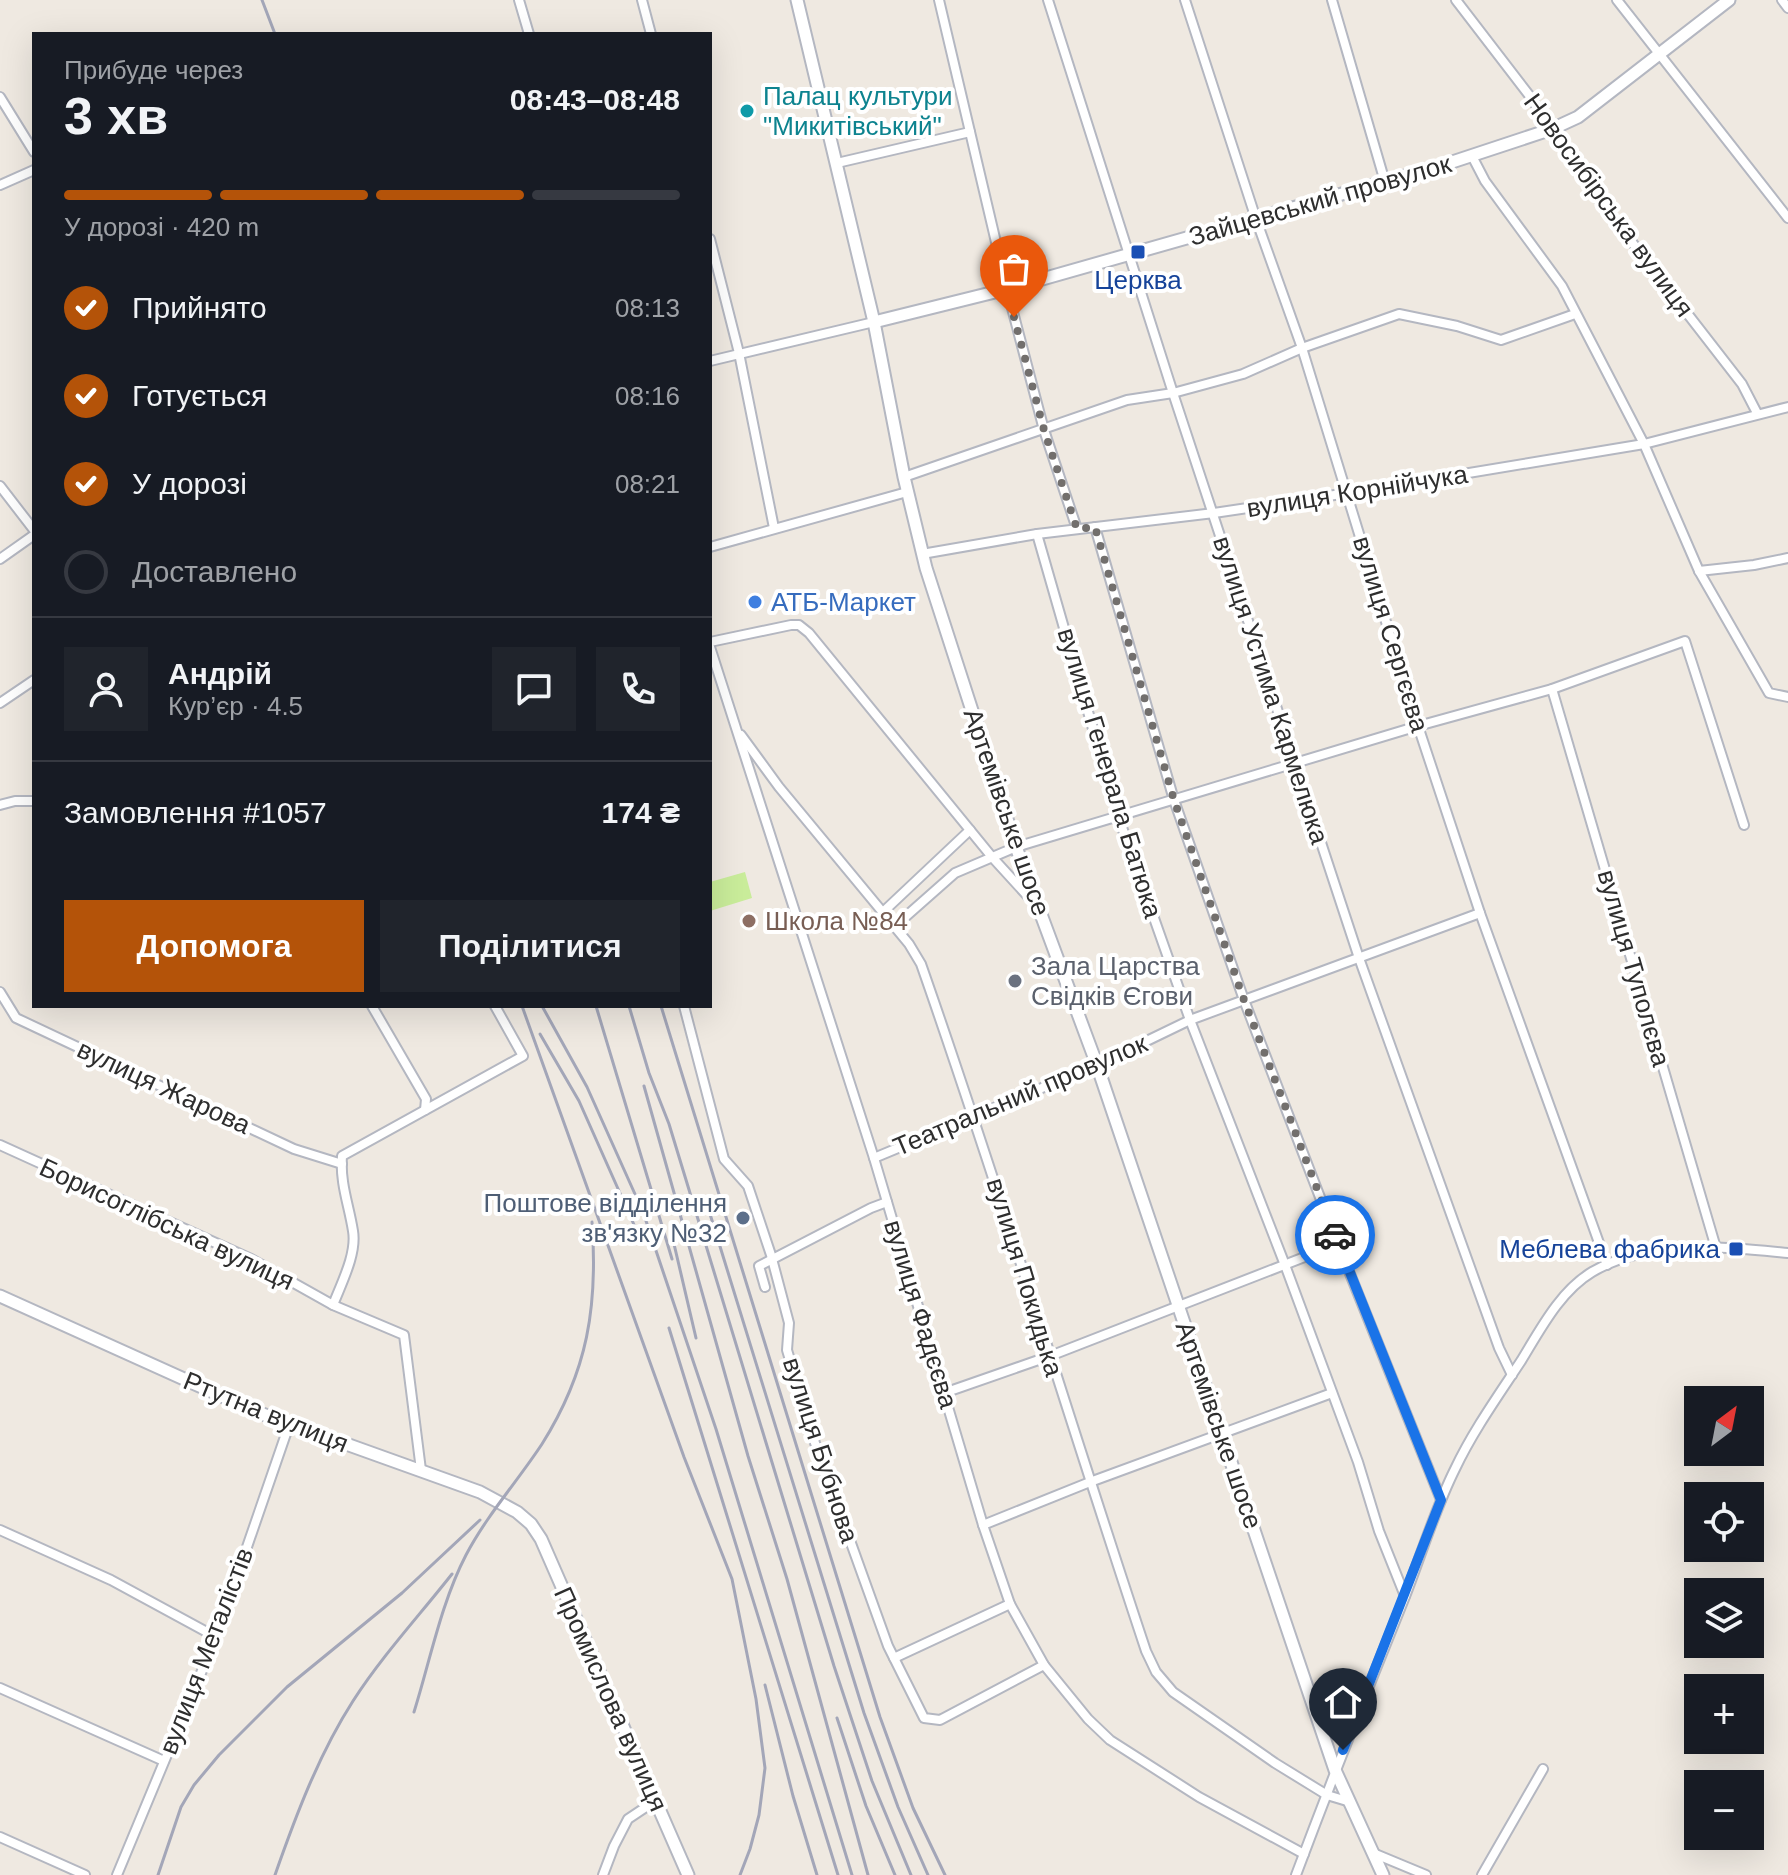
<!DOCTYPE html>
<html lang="uk">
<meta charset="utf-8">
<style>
body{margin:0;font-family:Arial,sans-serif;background:#20242c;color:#f1f3f6;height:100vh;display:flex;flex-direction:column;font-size:30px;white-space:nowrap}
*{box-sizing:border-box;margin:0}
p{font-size:26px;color:#9ea1a6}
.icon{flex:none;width:44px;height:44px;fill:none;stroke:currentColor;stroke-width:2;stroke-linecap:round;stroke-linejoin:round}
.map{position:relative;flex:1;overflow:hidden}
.sheet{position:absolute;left:32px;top:32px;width:680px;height:976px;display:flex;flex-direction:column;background:#171b24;border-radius:0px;box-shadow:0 8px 32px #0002}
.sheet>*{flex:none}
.needle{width:52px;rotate:32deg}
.tools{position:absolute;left:1684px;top:1386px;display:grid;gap:16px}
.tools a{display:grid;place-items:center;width:80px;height:80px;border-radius:0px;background:#171b24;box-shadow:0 8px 32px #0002;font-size:40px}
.pin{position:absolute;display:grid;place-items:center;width:68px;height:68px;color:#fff;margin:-82px -34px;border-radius:50% 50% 50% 0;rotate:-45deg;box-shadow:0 0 8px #0007}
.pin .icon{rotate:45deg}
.courier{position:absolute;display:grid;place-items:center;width:80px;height:80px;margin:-40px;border:6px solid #1a73e8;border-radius:50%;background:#fff;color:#222;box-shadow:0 2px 10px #0007}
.overview em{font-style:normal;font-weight:800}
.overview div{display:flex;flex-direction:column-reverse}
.overview{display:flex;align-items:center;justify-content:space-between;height:136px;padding:0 32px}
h1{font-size:52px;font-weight:800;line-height:60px}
.bar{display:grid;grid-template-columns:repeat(4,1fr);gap:12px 8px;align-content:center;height:96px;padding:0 32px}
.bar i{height:10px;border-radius:6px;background:#363941}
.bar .active{background:#b45309}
.bar p{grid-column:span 4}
.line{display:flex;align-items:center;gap:20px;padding:0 32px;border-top:2px solid #363941}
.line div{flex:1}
.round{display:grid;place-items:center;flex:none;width:84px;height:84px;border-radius:0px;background:#20242c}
ol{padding:0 32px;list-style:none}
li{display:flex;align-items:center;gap:24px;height:88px}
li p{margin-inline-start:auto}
li .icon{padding:8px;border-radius:50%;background:#b45309;color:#fff;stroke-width:4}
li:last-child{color:#9ea1a6}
li i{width:44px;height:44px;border:4px solid #363941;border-radius:50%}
.cta{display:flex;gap:16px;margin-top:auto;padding:16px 32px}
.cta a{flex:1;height:92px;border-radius:0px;background:#b45309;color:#fff;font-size:32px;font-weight:800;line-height:92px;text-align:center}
.cta a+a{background:#20242c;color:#f1f3f6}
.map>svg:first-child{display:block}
</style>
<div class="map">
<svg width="1788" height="1875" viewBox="0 0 1788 1875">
<rect width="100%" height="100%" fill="#efe9e1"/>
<!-- pitch -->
<path fill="#c9ec9a" d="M745,872l7,26 -42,13v-29z"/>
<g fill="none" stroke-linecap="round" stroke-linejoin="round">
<!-- street casing -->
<g stroke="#b4b7c1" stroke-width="12">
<g id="street">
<path d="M519,0l10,34"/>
<path d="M642,0l9,34"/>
<path d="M939,0l68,289 37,141 33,99"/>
<path d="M1048,0l125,393 186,565 140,390 13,27"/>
<path d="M1185,0l71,219 46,129 116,378 62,187 127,352"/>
<path d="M1332,0l53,182"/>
<path d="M1456,0l73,95 71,106 142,183 15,29"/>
<path d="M1617,0l171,218"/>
<path d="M1782,0l6,8"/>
<path d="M0,97l34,55"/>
<path d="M1472,156l13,25 77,105 82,158 55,127 70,122 19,4"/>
<path d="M837,163l133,-31"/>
<path d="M0,185l34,-15"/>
<path d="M710,239l29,114 35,175"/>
<path d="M710,361l164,-39"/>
<path d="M904,477l223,-77 46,-7 70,-19 59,-26 97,-34 58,12 44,14 74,-26"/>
<path d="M0,486l34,44"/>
<path d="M1095,527l79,273 70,200 94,244 103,256"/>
<path d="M1037,534l81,282 72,204 95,245 73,197 21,69 26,65"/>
<path d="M710,547l197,-55"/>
<path d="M922,554l115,-20 177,-21 134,-20 296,-49 144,-37"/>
<path d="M0,559l34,-24"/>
<path d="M1699,571l55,-6 34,-7"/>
<path d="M710,642l81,-17h8l10,8 183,224 42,46"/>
<path d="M710,647l164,511 109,367 27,79 34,61 44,54 22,21 89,57 105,57"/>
<path d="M1552,689l164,559"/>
<path d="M0,703l34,-23"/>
<path d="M741,735l38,52 130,157 12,20c80,228 149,459 225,687l10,21 17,20 102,71 52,32 20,6"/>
<path d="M0,805l15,-4h19"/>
<path d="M883,912l87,-82"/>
<path d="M895,926l60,-53 61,-26 402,-121 134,-37 133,-48 59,184"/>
<path d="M0,992l16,26 278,131 48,15"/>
<path d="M372,1006l54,93 -1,11"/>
<path d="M684,1006l40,153 24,27 23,69 18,68 -2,27 28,93 73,203 36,72 16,2 104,-55"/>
<path d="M0,1145l251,114 82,46 71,30 17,135"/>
<path d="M874,1158l223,-93 93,-45 290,-107"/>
<path d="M765,1287l-6,-21 112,-58 16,-6"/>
<path d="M333,1305c8,-21 24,-51 20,-74 -4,-26 -13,-47 -11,-75l181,-100 -28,-50"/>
<path d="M944,1393l106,-37 288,-112"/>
<path d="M983,1525l107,-43 242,-89"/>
<path d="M0,1530l111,50 105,57"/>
<path d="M894,1658l116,-54"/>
<path d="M0,1688l164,73"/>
<path d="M1314,1707l22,10 22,-7"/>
<path d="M0,1837l85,38"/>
<path d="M1373,1853l53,22"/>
<path d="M117,1875l99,-238 73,-212"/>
<path d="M603,1875l11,-29 14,-27 27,-18"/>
<path d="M1296,1875c35,-93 71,-185 108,-276 17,-43 30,-88 51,-130 18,-38 43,-73 66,-108 19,-31 39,-70 71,-89 58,-34 133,-25 196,-19"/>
<path d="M1482,1875l61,-106"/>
</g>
</g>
<!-- secondary casing -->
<g stroke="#b4b7c1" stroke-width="15">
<g id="secondary">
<path d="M797,0l77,322 30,155 22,91 90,279 81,218 238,705 48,105"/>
<path d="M874,322l133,-33 430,-122 115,-38 26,-12 151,-117"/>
<path d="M0,1296l257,116 223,80 37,20 14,12 10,15 147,336"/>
</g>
</g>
<!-- street -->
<use href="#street" stroke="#fff" stroke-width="8"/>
<!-- secondary -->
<use href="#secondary" stroke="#fff" stroke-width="11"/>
<!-- rail -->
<g stroke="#a3a6b8" stroke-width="3">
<path d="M262,0l13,34"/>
<path d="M522,1006l162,451 48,122 24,120 9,69 -6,47 -9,34 -10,26"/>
<path d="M542,1006l45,81 56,125 73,217 136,446"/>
<path d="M596,1006l76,253"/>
<path d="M629,1006l20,67 20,51 165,542 38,115 39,94"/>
<path d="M661,1006l219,711 33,91 32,67"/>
<path d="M540,1034l39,67 56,126"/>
<path d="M644,1086l104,370 39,123 81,296"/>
<path d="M710,1214l154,499 34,94 30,68"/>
<path d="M674,1244l22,94"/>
<path d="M669,1328l169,547"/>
<path d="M765,1685l28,111 24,79"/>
<path d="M414,1712c16,-51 27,-109 52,-157 21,-40 51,-73 76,-111 46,-73 56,-138 50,-222"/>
<path d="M837,1718l29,88 29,69"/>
<path d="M158,1875l23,-68 13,-22 25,-30 68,-68 115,-94 78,-73"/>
<path d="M275,1875c21,-60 44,-121 78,-174 29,-45 66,-85 99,-127"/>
</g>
</g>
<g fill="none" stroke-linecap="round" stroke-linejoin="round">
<!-- done -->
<path stroke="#726f6d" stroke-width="8" stroke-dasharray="0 14.4" d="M1014,317l30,113 33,99 18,-2 79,273 70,200 91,235"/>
<!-- route -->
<path stroke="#1a73e8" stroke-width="10" d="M1335,1235l106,265 -98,250"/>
</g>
<!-- markers -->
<circle fill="#0f9aa8" stroke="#fff" stroke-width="3" cx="747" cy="111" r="8"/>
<g fill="#1a4fb4" stroke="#fff" stroke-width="3">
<rect x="1130" y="244" width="16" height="16" rx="4"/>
<rect x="1728" y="1241" width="16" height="16" rx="4"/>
</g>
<circle fill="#3f7fe0" stroke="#fff" stroke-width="3" cx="755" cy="602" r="8"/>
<circle fill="#8d6e63" stroke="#fff" stroke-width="3" cx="749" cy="921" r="8"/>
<circle fill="#6b7280" stroke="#fff" stroke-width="3" cx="1015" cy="981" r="8"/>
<circle fill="#5c6f8a" stroke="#fff" stroke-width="3" cx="743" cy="1218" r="8"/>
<g text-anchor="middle" stroke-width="8" stroke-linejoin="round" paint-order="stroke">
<!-- culture labels -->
<g font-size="26" fill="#0d838f" stroke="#fff" text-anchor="start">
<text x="763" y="105">Палац культури<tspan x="763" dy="30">"Микитівський"</tspan></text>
</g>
<!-- street labels -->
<g font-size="26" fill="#2e2e2e" stroke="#fff">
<text transform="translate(1320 200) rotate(-16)" y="9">Зайцевський провулок</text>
<text transform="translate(1609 205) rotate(54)" y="9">Новосибірська вулиця</text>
<text transform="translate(1357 491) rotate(-9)" y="9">вулиця Корнійчука</text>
<text transform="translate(1391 634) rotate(73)" y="9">вулиця Сергєєва</text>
<text transform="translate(1271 690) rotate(72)" y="9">вулиця Устима Кармелюка</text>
<text transform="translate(1110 773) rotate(73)" y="9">вулиця Генерала Батюка</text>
<text transform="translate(1007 812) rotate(71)" y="9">Артемівське шосе</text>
<text transform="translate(1634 968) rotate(74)" y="9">вулиця Туполєва</text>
<text transform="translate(164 1087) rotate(25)" y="9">вулиця Жарова</text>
<text transform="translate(1020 1095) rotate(-23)" y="9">Театральний провулок</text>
<text transform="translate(167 1224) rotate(25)" y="9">Борисоглібська вулиця</text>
<text transform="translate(1025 1277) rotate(73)" y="9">вулиця Покидька</text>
<text transform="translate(921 1314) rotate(73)" y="9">вулиця Фадєєва</text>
<text transform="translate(266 1412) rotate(22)" y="9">Ртутна вулиця</text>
<text transform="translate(1219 1425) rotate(71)" y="9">Артемівське шосе</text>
<text transform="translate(821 1450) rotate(72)" y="9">вулиця Бубнова</text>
<text transform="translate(206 1651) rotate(-69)" y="9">вулиця Металістів</text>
<text transform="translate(611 1699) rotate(66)" y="9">Промислова вулиця</text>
</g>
<!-- transit labels -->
<g font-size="26" fill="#164399" stroke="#fff">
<text x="1138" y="289">Церква</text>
<text x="1720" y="1258" text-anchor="end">Меблева фабрика</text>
</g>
<!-- shop labels -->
<g font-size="26" fill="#366cbe" stroke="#fff" text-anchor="start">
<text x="771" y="611">АТБ-Маркет</text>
</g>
<!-- education labels -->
<g font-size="26" fill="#785e54" stroke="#fff" text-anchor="start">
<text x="765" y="930">Школа №84</text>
</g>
<!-- worship labels -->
<g font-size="26" fill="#5b616d" stroke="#fff" text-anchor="start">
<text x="1031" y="975">Зала Царства<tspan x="1031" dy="30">Свідків Єгови</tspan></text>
</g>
<!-- service labels -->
<g font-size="26" fill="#4e5e75" stroke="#fff" text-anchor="end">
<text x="727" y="1212">Поштове відділення<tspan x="727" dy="30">зв'язку №32</tspan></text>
</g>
</g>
</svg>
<div class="tools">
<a><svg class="needle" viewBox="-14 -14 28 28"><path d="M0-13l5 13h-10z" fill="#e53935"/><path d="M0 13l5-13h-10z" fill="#9ea1a6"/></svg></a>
<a><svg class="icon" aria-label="locate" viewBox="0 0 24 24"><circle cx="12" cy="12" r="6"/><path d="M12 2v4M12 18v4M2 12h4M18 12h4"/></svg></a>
<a><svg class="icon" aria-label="layers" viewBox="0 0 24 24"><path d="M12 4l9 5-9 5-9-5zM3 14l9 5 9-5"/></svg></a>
<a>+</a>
<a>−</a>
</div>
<div class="pin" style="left:1014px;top:317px;background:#ea580c"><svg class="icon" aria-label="bag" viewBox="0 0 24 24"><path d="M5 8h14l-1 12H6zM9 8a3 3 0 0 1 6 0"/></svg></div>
<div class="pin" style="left:1343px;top:1750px;background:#1f2937"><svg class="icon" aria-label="home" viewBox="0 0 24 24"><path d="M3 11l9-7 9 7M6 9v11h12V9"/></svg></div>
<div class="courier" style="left:1335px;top:1235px"><svg class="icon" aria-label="car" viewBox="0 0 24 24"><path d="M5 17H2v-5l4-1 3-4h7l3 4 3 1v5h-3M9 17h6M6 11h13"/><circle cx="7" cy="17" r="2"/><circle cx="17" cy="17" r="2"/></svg></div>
<section class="sheet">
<div class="overview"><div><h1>3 хв</h1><p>Прибуде через</p></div><em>08:43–08:48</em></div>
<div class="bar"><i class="active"></i><i class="active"></i><i class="active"></i><i></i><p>У дорозі · 420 m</p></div>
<ol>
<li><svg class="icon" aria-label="check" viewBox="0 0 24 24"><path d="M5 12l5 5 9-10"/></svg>Прийнято<p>08:13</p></li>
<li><svg class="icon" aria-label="check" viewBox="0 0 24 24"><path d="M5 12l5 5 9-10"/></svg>Готується<p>08:16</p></li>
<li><svg class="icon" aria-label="check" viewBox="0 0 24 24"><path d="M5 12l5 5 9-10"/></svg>У дорозі<p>08:21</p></li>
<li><i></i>Доставлено</li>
</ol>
<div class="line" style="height:144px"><a class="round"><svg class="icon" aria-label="person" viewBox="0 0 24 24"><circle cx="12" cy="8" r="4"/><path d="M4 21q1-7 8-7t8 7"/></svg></a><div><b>Андрій</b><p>Кур’єр · 4.5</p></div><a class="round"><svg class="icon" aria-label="chat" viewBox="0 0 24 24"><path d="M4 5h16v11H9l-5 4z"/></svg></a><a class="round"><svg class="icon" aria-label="phone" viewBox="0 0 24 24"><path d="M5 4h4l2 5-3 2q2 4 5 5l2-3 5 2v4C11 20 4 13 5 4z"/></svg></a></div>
<div class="line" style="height:104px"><div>Замовлення #1057</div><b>174 ₴</b></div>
<div class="cta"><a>Допомога</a><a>Поділитися</a></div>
</section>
</div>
